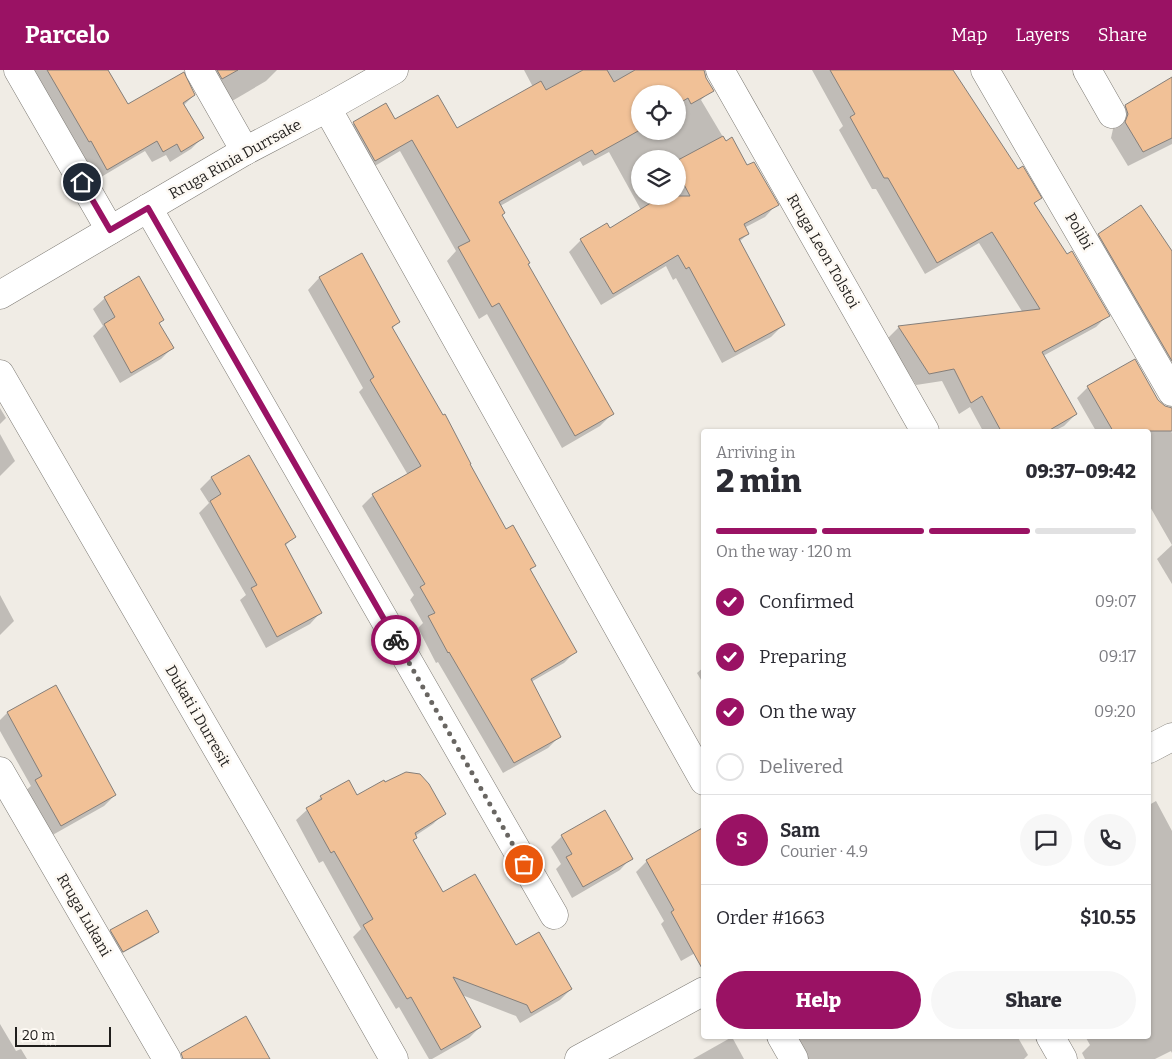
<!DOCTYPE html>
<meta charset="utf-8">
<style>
body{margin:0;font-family:Bitter,serif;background:#f7f7f7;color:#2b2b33;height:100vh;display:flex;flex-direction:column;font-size:19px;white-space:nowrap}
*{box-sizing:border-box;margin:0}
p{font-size:16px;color:#7c7c81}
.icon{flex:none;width:28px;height:28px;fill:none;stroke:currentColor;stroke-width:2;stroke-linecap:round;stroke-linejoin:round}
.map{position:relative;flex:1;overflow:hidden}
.details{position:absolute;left:701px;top:359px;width:450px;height:610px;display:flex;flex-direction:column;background:#fff;border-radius:5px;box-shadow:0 1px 4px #0004}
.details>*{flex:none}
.controls{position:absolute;left:631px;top:15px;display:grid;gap:10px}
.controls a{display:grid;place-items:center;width:55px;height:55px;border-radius:50%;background:#fff;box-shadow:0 1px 4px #0004;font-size:25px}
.scale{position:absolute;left:15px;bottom:12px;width:96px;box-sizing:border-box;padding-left:5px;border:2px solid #201e1c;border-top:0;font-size:14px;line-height:18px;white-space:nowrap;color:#201e1c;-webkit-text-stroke:4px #fdf9f3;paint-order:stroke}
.pin{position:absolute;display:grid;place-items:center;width:42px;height:42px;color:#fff;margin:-21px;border:2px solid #fff;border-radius:50%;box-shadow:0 1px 5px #0007}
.courier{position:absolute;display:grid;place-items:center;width:50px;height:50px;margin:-25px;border:4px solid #9a1264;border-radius:50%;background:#fff;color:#222;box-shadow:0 1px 6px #0007}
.summary em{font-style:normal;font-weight:800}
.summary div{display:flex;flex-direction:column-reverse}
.summary{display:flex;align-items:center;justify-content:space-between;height:85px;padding:0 15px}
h1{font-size:32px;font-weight:800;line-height:38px}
.bar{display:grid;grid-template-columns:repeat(4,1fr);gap:8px 5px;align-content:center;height:60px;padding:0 15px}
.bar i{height:6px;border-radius:4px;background:#e1e1e2}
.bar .on{background:#9a1264}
.bar p{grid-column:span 4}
.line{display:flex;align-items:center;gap:12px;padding:0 15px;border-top:1px solid #e1e1e2}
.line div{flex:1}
.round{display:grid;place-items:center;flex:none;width:52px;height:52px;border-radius:26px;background:#f7f7f7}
ol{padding:0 15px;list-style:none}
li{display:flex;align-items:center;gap:15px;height:55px}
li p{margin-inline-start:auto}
li .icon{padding:5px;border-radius:50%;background:#9a1264;color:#fff;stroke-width:4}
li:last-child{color:#7c7c81}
li i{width:28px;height:28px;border:2px solid #e1e1e2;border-radius:50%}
.primary-button{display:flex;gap:10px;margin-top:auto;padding:10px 15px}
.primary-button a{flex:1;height:58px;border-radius:30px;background:#9a1264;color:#fff;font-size:20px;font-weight:800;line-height:58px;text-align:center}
.primary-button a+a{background:#f7f7f7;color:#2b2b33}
header{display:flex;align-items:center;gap:30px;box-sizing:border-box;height:70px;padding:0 25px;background:#9a1264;color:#fff}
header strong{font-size:24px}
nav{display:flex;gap:28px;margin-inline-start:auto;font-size:18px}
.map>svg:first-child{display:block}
</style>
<header>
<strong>Parcelo</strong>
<nav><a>Map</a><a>Layers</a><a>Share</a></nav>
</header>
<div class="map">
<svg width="1172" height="989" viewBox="0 0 1172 989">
<rect width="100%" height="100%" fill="#f0ece5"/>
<!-- shadow -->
<g fill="#0003" fill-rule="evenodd">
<path d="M30,0h76l22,36 66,-11 -11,11 19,32 -11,11 -21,13 -4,-7 -14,7 -7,-11 -49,29z"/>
<path d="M198,0h79l-11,11 -39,23z"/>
<path d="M524,0h167l14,26 -4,4 25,42 51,62 -12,13 -21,11 4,6 -9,8 44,83 -12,12 -49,26 -46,-85 -3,2 -7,-14 -65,39 -32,-53 12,-12 28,-11 32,-19 -32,-58 -26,14 -3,-5 -80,45 1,9 25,50 86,149 -12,12 -38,22 -75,-134 -8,5 -32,-58 9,-10 -56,-100 -37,22 -21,-38 12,-12 41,-2 61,9 77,-43zM640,24h38v37h-38zM640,89h38v37h-38z"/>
<path d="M812,0h140l66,100 22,28 -6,6 33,52 41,59 -12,12 -53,29 33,58 -12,12 -10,5h-71l-13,-24 -11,7 -17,-33 -26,4 -29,-46 12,-12 124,-14 -44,-70 -54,31 -49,-85h-4l-33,-59 4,-4z"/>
<path d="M1172,8v66l-44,22 -17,-28 2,-9 -2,-8 15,-15z"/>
<path d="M1099,165l73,18v113l-84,-120z"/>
<path d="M361,185l37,67 -6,7 78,135 36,67 28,35 -4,5 45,81 -11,11 -33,19 29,54 -12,12 -45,25 -65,-111 -2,1 -18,-35 5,-5 -13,-23 4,-5 -52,-89 11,-11 35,-20 -49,-83 4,-4 -55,-98 11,-12z"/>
<path d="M105,228l57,22 -4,4 14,24 -11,11 -41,24 -27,-47 10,-10 -10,-17z"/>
<path d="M1143,311l29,52v112l-23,-40v-74h-53l-19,-33 11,-11z"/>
<path d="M0,338l6,10 -6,6z"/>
<path d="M0,364l15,27 -15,15z"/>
<path d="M211,408l83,59 -9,9 36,66 -11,12 -44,24 -26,-48 6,-5 -47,-82 10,-10 -9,-14z"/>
<path d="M1172,475v39l-15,-25z"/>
<path d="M0,525l14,26 -14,14z"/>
<path d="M704,597v18l-7,-12z"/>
<path d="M7,643l108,82 -11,11 -55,31 -25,-45 7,-6 -31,-55v-11z"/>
<path d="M321,727h35l88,16 -11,11 -18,12 -3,5 30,53 129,95 -11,11 -40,23 -4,-7 -54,-21 18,32 -11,11 -37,21h-3l-30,-52 -3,2 -43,-72 8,-8 -38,-68 -4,2 -23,-43z"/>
<path d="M1156,731l16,30v222l-1,-2 -16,8h-70l-3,-6 8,-8 -5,-9h64v-231z"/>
<path d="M562,766l69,22 -11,12 -48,28 -16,-29 5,-5 -10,-17z"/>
<path d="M647,791l57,87 -23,13 -20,-37 3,-3 -28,-49z"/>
<path d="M111,861l46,1 -5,5 -35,19 -11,-20z"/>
<path d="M0,954l16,27 5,-2 6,10h-27z"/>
<path d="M782,966h235l11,19 -4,4h-229z"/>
<path d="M732,967l12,22h-51z"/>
</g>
<!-- building -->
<g fill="#f1c197" stroke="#857f7a">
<path d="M47,0h61l20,34 56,-32 11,23 -12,8 21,35 -23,14 -4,-8 -14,8 -6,-11 -50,29 -16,-29 -2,1z"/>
<path d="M217,0h21l-16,9z"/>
<path d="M583,0h24l7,12 21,-12h69l2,8 8,13 -23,13 -3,-6 -10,6v-10h-38v36l-45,25 -3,-5 -93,52 6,11 -3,2 28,48 -2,1 86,150 -39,22 -76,-133 -7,4 -34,-60 12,-6 -58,-101 -37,21 -22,-39 33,-19 9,16 43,-24 19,33 84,-47 5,9z"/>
<path d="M830,0h123l65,99 5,-3 19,32 -8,5 33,51 5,-3 38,65 -68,36 35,62 -29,17h-47l-19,-35 -11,7 -17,-34 -25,5 -31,-48 142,-17 -48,-77 -55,31 -49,-85h-4l-34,-61 5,-3z"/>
<path d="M1172,7v61l-29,14 -18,-30 3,-8 -3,-9z"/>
<path d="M723,66l3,5 6,-4 15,28 7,-3 25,43 -35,19 5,10 -10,5 46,86 -50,27 -46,-85 -3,2 -8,-14 -65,39 -33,-55 27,-16 3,5 52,-32h28l-12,-23v-13z"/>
<path d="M1141,135l31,46v110l-74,-127z"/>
<path d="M362,183l38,69 -8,5 51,88 2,-1 26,50h-1l36,65 7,-4 23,41 -6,3 47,83 -46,27 30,58 -47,26 -65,-111 -1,1 -20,-37 7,-3 -15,-26 5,-3 -53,-90 49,-28 -51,-86 4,-3 -55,-100z"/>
<path d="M139,206l25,44 -5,3 15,25 -43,25 -27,-49 11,-7 -11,-20z"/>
<path d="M1135,289l23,41 7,6 7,2v23h-59l-26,-45z"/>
<path d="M249,385l47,82 -11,7 37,69 -45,24 -26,-49 6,-3 -47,-84 11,-7 -10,-17z"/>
<path d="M56,615l60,110 -55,31 -26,-46 7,-4 -35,-64z"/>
<path d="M406,702l14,2 9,10 17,30 -31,19 2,5 -4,2 30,52 32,-18 41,71 23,-13 33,57 -41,24 -4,-8 -74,-28 28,50 -40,23 -30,-53 -4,2 -44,-74 10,-6 -39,-68 -3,2 -25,-45 16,-9 -2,-3 29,-16 8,15 27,-15 1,2z"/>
<path d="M605,740l28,49 -50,28 -17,-30 6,-3 -11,-19z"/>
<path d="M704,757v145l-33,-60 3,-2 -28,-50z"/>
<path d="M147,840l12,22 -36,20 -13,-22z"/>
<path d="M246,946l24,43h-87l-2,-6z"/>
</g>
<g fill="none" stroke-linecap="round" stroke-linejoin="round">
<!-- street casing -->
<g stroke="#7d7a74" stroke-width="29">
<g id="street">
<path d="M18,0l92,160"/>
<path d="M199,0l46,81"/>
<path d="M720,0l205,361"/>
<path d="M985,0l187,322"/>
<path d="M1087,0l25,44"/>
<path d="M327,38l377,673"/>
<path d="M148,138l406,707"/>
<path d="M0,225l245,-144 82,-43 67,-38"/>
<path d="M0,304l263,454 131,231"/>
<path d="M1149,679l23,-12"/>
<path d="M0,701l167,288"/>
<path d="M781,966l13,23"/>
<path d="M1050,966l13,23"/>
<path d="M579,989l125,-68"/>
</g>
</g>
<!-- street -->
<use href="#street" stroke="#fff" stroke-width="28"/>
</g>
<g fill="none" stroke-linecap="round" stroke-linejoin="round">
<!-- done -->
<path stroke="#696662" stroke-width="5" stroke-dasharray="0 9" d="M396,570l128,224"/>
<!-- route -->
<path stroke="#9a1264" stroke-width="6" d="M82,112l28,48 38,-22 248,432"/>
</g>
<g text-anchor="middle" stroke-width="5" stroke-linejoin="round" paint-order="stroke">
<!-- street labels -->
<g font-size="15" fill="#201e1c" stroke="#fdf9f3">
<text transform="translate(235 89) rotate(-29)" y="5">Rruga Rinia Durrsake</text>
<text transform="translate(1079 161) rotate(60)" y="5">Polibi</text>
<text transform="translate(823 181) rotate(60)" y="5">Rruga Leon Tolstoi</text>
<text transform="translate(198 646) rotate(60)" y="5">Dukati i Durresit</text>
<text transform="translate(84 845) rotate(60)" y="5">Rruga Lukani</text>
</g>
</g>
</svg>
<div class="controls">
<a><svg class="icon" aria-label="locate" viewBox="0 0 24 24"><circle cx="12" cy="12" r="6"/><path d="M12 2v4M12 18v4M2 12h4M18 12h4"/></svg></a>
<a><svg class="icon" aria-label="layers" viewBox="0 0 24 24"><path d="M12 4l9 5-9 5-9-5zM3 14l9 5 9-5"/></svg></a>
</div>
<div class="scale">20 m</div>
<div class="pin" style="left:524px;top:794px;background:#ea580c"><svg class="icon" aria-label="bag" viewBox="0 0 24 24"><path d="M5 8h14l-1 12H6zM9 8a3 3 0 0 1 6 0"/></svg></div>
<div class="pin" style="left:82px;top:112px;background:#1f2937"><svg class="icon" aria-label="home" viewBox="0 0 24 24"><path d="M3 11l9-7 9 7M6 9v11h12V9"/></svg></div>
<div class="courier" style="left:396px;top:570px"><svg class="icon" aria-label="bike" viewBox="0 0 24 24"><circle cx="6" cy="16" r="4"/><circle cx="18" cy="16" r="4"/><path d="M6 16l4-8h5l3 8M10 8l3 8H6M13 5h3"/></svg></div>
<section class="details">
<div class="summary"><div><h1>2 min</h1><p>Arriving in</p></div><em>09:37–09:42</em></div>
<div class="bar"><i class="on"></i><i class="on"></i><i class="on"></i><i></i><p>On the way · 120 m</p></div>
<ol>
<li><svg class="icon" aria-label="check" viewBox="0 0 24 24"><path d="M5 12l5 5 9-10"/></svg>Confirmed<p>09:07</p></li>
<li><svg class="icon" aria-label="check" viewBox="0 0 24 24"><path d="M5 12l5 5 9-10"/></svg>Preparing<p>09:17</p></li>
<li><svg class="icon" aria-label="check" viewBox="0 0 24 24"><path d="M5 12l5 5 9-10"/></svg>On the way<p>09:20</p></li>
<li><i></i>Delivered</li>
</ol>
<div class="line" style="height:90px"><b class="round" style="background:#9a1264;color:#fff">S</b><div><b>Sam</b><p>Courier · 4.9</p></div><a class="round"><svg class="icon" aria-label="chat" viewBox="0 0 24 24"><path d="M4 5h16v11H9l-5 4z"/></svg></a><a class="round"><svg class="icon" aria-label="phone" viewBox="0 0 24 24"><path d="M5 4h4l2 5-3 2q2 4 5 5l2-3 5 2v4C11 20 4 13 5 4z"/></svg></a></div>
<div class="line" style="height:65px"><div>Order #1663</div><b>$10.55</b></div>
<div class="primary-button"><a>Help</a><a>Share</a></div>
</section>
</div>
